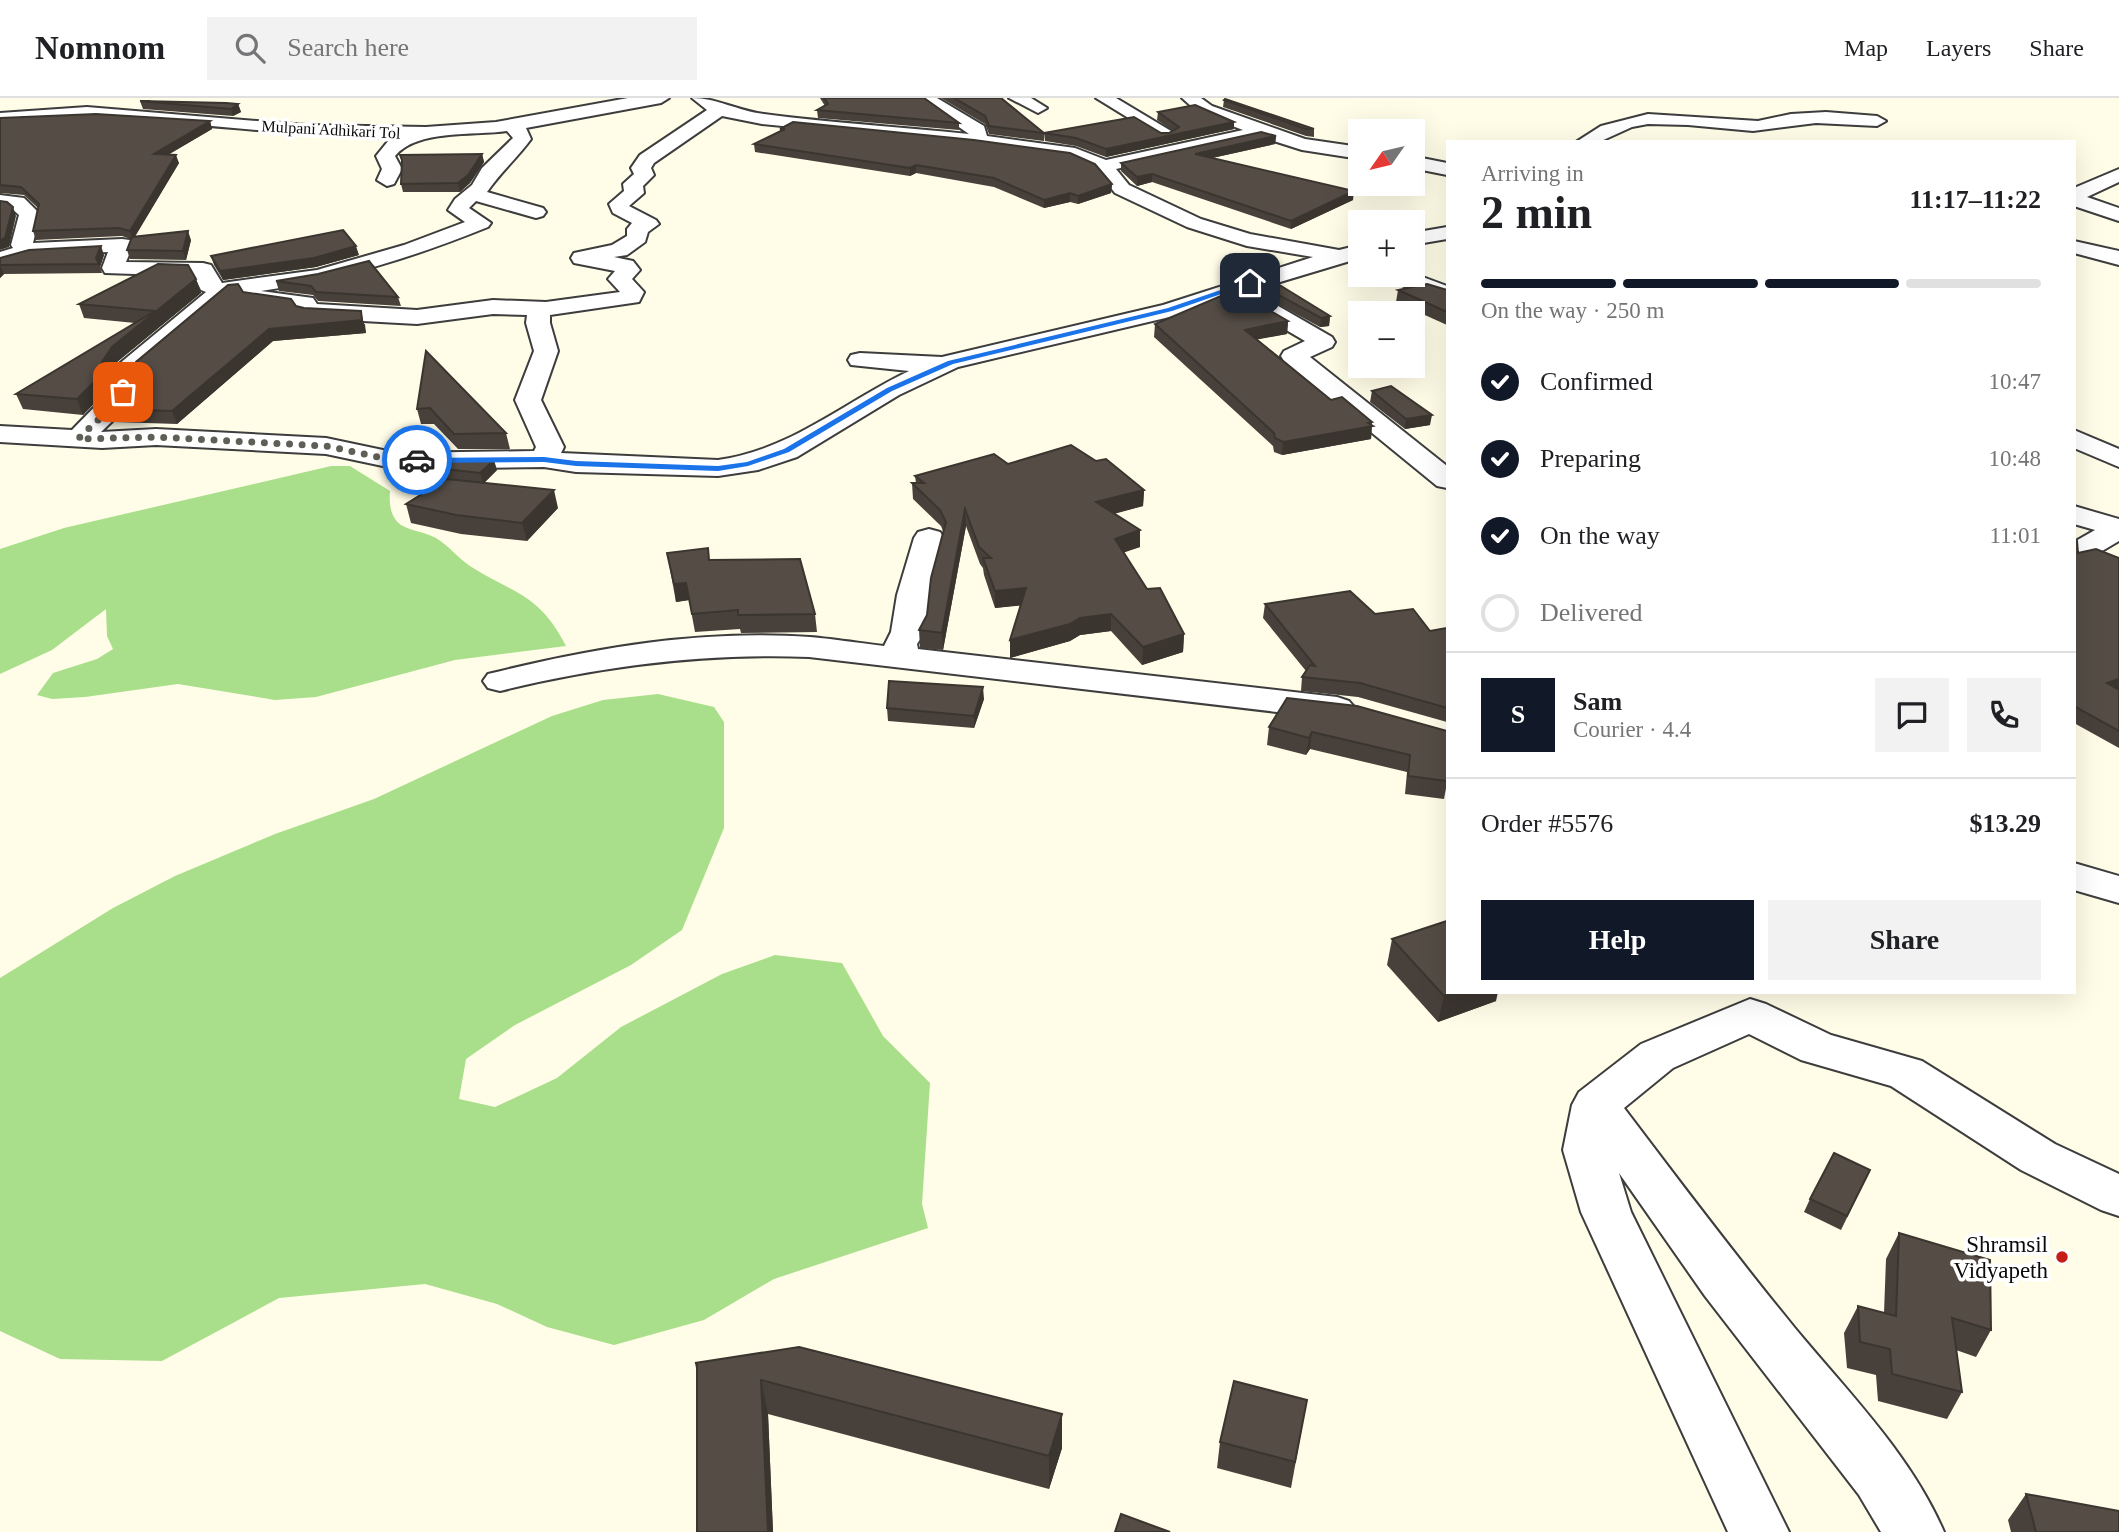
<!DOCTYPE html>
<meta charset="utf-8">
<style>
body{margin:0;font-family:"Times New Roman",serif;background:#f2f2f2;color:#202124;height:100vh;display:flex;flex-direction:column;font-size:26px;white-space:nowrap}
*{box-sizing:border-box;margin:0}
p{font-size:23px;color:#757577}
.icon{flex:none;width:38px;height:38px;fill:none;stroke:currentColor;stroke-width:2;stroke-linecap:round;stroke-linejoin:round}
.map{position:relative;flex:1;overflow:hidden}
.sheet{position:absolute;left:1446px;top:42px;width:630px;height:854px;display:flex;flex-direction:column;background:#fff;border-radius:0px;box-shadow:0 7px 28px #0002}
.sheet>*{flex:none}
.needle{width:46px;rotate:236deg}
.buttons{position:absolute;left:1348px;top:21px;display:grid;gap:14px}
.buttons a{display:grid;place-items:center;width:77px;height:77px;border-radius:0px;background:#fff;box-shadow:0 7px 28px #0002;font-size:35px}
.pin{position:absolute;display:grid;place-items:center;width:60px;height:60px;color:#fff;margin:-30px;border-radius:14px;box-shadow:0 4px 10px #0006}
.courier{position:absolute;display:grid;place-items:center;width:70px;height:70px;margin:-35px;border:5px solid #1a73e8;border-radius:50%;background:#fff;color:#222;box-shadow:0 2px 9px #0007}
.summary em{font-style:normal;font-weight:700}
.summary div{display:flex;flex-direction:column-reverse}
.summary{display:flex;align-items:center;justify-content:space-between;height:119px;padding:0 35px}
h1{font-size:46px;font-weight:700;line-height:52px}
.bar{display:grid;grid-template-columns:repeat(4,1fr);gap:10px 7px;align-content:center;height:84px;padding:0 35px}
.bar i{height:9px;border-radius:5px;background:#e0e0e0}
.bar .selected{background:#111827}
.bar p{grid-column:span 4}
.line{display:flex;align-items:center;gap:18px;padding:0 35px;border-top:2px solid #e0e0e0}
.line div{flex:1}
.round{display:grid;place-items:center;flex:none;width:74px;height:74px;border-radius:0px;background:#f2f2f2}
ol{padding:0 35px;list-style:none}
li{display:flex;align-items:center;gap:21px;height:77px}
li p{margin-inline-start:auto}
li .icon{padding:7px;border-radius:50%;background:#111827;color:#fff;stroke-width:4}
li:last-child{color:#757577}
li i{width:38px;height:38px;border:4px solid #e0e0e0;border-radius:50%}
.cta{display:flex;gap:14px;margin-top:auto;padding:14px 35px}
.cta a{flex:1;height:80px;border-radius:0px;background:#111827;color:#fff;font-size:28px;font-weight:700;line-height:80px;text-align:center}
.cta a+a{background:#f2f2f2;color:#202124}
header{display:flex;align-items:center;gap:42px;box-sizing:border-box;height:98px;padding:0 35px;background:#fff;border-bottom:2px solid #e0e0e0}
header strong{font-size:33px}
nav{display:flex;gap:38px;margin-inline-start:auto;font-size:24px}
.search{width:490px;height:63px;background:#f2f2f2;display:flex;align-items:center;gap:18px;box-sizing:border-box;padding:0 24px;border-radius:0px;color:#757577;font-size:26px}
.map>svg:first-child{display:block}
</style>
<header>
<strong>Nomnom</strong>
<div class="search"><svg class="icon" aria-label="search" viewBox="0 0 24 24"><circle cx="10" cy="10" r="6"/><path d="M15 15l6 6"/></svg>Search here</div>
<nav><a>Map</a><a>Layers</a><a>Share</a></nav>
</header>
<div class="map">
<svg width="2119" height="1434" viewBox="0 0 2119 1434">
<rect width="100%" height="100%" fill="#fffde7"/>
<!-- forest -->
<g fill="#a9df8b">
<path d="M331,368h19l40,25c-1,12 0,26 11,34 10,6 24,7 35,13 12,7 22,20 34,28 44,28 69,27 96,80l-111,14 -139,37 -41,3 -97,-16 -93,13 -33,2 -15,-4 16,-22 44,-14 16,-10 -6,-13 -1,-27 -54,41 -52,24v-125l64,-21z"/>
<path d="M658,596l56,13 10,15v106l-42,102 -51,35 -116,60 -49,34 -7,40 36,8 62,-29 64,-51 101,-53 53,-19 67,8 41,73 47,47 -8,121 6,24 -154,51 -70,41 -90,25 -67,-18 -50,-23 -72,-20 -146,14 -117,63 -102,-2 -60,-28v-353l113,-70 62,-32 100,-42 99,-35 178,-83 51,-16z"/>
</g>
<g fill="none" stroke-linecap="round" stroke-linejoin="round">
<!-- minor casing -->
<g stroke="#3d3d3d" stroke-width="4">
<g id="minor">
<path d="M628,0h41l-8,5 -135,25 5,11c-14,19 -31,34 -44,53l56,16 3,4 -3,4 -7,2 -60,-17 -7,7 22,15 -3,4c-77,31 -145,52 -227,64l52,7 4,6 100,6 76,-10 53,2 74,-10 -12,-13 7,-8 -41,-8 -3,-5 3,-5 38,-8 15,-9v-7l5,-6 -19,-10 -4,-9 15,-13 -1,-7 11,-10 -3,-6 9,-13 67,-45 -15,-12c25,0 46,13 72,16 68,9 137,13 205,20l-52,-36h20l47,28 3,10 88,12 31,12 137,-30 -43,-16 -18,-16h19l11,8 93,33 55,8v12l-58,-9 -41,-13 -145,32 13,16 72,34 49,15 89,16 21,-5v13l-113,34 26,11 59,34 3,5 -3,5 -22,10 137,109v22l-10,-2 -153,-125 -3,-5 3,-5 21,-10 -48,-28 -32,-14 -47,16 -220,52 -59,28 -102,62 -39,13 -40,6 -142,-4 -32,-5 -147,2 -71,-15 -170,-9 -54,3 -102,-6v-16l72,4 41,-42 -3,-9 9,-15 87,-72 -5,-2 -7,-14 -89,-3 -3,-5 6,-16 -76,4 -32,10v-14l13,-4 -2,-3 8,-30 -8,-7 -11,-1v-12l24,3 16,16 -7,29 89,-4 8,1 3,5 -7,17 77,1 8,2 11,18 95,-13 87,-25 61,-23 -17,-12 7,-11 17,-14 10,-17 31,-30 -6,-7c-33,5 -90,-2 -112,25l7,13 -8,15 -7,2 -10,-6 5,-11 -6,-13 13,-16 6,-2c-132,-1 -263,-29 -395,-15v-10l87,-6 219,18 120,2 70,-5zM722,18l40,8 213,21 96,14 26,11 18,23 72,34 60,19 66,11 -150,48 -221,52 -82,-4 -9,2 -3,5 3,5 58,6c-65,31 -118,79 -191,89l-157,-7 3,-6 -23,-47 17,-49 -8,-28v-8l89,-13 5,-10 -12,-13 8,-9 -7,-9 -19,-4 13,-2 18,-13 3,-10 11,-8 -3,-4 -27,-14 15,-13 -1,-7 11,-11 -3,-7 3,-5zM246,195l-2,4 3,5 49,7 4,7 8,2 109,6 76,-10 34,1 -1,8 8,28 -19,49 21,47 -2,4 -137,2 -71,-15 -170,-9 -55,3 26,-25 12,-19 -3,-9 3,-6 92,-78z"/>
<path d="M1009,0h22l16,10 -9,5z"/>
<path d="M1096,0h20l60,36 -9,5 -6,-1z"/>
<path d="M1826,14l51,4 9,5 -9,5 -61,-3 -63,8 -65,-6 -40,-1 -16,3 -33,15h-23l25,-16 47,-12 110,7 33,-7z"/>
<path d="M1412,58l35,7v12l-35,-7z"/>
<path d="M2119,71v13l-32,15 32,11v13l-45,-15v-18z"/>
<path d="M1447,129v12l-35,6v-12z"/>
<path d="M2074,143l45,10v14l-45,-12z"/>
<path d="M1412,175l35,13v15l-59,-21 -3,-5z"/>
<path d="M2074,332l45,19v18l-45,-19z"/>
<path d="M2074,408l45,13v22l-34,20 -11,2v-21l21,-12 -21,-6z"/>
<path d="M929,431l11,3 4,6 -15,57 -4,37 -8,12 1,5 419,48 12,4 6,7 -6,7 -12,4 -528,-62c-106,-4 -207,9 -309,34l-12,-3 -5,-7 5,-7c105,-26 213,-45 322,-37 24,2 49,6 74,9l7,-14 6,-37 17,-57 4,-6z"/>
<path d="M2074,765l45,13v27l-45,-13z"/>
<path d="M1750,901l16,5 65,31 91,26 133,83 64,30v42l-18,-6 -80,-40 -130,-84 -90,-26 -52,-26 -76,34 -49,40c56,74 111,147 170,219 53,64 117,128 150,205h-63l-22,-37 -154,-199 -86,-123 12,39 158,320h-61l-147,-320 -18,-62 9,-45 7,-13 62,-48z"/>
</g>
</g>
<!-- minor -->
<use href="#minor" fill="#fff" fill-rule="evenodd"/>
</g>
<!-- wall -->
<g fill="#48413b">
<path d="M820,0h104l35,25v7l-141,-12 -1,-8 8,-4z"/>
<path d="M941,0h60l43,35v8l-55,-7 -4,-10z"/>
<path d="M1224,2l90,29v8l-8,-1 -83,-29z"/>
<path d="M140,3l98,3 3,8 -8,4 -90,-7z"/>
<path d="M1158,14l76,17 -128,28 -30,-11 -31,-5 -1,-8h125l4,-2 -16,-11z"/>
<path d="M0,20l210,3 2,8 -43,25 10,9 -44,73 56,4 -5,20 -56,-1 -3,-9 4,-11 -9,-3 -86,4 -3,-9 5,-23 -14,-13 -24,-2z"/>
<path d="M780,31l332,55 -1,9 -33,11 -8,-2 -26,6 -50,-21 -78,-14 -6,3 -155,-24 -1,-8 26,-12z"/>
<path d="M1276,38l-1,8 -63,14 141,42 -62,29 -139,-47 -15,4 -16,-15v-8z"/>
<path d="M482,56l2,8 -14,21 -10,9h-57l-2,-8 1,-20 -2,-9z"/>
<path d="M104,157l-4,12 2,6 -98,1 -4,4v-20z"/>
<path d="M359,157l-43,12 -93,13 -9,-15 -3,-9z"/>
<path d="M196,181l5,14 -84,69 -9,16 2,9 -27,28 -60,-6 -7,-15 119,-71 -51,-5 -5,-14z"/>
<path d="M276,183l122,16 3,9 -83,-5 -5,-6 -34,-4z"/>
<path d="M1260,187l70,31 -1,10 -9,1 -61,-33z"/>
<path d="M1398,192h49v35l-51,-23z"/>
<path d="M243,194l122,32 1,9 -93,8 -96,83 -62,-2 -5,-13z"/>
<path d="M1288,223l-1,13 -30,5 74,61 41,25 -1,14 -89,16 -8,-3 -1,-6 -119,-109 1,-13z"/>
<path d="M426,253l80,82 4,16h-52l-24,-25h-13l-4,-15z"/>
<path d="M1372,293l58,34 -25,4 -35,-27z"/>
<path d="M1008,366l136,26 -1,16 -29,8 26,33 -17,5 24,37 37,45 -1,18 -41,13 -31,-34 -31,4 -10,6 -60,17 10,-53 -25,3 -11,-33 -1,-7 -3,-4 -14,-38 -23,124 -23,-2 -1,-18 8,-15 16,-84 -2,-5 -28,-27 -1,-16h4l-1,-7z"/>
<path d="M436,370l61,2 -13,13 74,25 -31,33 -66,-7 -50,-11 -5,-19 38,-24 -5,-1z"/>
<path d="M2074,442l45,150v58l-45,-25z"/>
<path d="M667,455l43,7 105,54 2,18 -76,1 -1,-4 -45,3 -6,-32 -13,2z"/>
<path d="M1265,506l110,10 55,17 17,-3v94l-89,-25 -57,-6 1,-14 4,-6 -43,-53z"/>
<path d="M984,601l-10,29 -86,-7 -1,-13z"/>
<path d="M1269,629l178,4v52l-3,16 -39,-5 2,-22 -97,-23 -4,6 -39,-10z"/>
<path d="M1392,841l104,62 -58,21 -51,-57z"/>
<path d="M1870,1072l-29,60 -37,-18 6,-13z"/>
<path d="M1899,1135l92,97 -15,27 -20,-7 6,42 -15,27 -69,-18 -2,-26 -29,-7 -3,-35 14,-27 26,7 2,-54z"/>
<path d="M695,1265l367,51v34l-13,41 -281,-75 5,118h-76v-159z"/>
<path d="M1307,1302l-16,88 -74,-20 3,-26z"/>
<path d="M2026,1396l93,38h-108l-3,-12z"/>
</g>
<!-- shaded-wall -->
<g fill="#3b3530">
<path d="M238,6l3,8 -8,4 -2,-7z"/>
<path d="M210,23l2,8 -56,33 -2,-8z"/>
<path d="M1234,24v7l-128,28v-8z"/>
<path d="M1276,38l-1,8 -81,18 1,-8z"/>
<path d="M482,56l2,8 -14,21 -10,9 -2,-9z"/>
<path d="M176,57l3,8 -46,77 -3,-9z"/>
<path d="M916,67v8l-6,3v-8z"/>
<path d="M1152,76v8l-15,4v-9z"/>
<path d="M1112,86l-1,9 -33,11v-8z"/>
<path d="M1354,93l-1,9 -62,29v-8z"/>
<path d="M1070,95v9l-26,6v-8z"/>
<path d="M13,109l3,9 -7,31 -9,3v-10z"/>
<path d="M188,133l3,9 -5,20 -3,-9z"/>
<path d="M101,148l3,9 -4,12 -4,-9z"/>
<path d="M356,148l3,9 -43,12 -93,13 -3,-9z"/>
<path d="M0,167l4,9 -4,4z"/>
<path d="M196,181l5,14 -84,69 -9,16 2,9 -27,28 -6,-16 35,-52z"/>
<path d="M361,213l5,22 -93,8 -96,83 -5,-13 97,-82z"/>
<path d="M1330,218l-1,10 -9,1 1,-9z"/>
<path d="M1288,223l-1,13 -43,8 1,-12z"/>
<path d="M1432,317l-2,10 -25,4 1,-10z"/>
<path d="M1372,324l-1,17 -89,16 1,-13z"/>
<path d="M494,362l3,10 -14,14 -3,-11z"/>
<path d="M554,392l4,18 -31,33 -5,-18z"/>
<path d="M1144,392l-1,16 -47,12v-16z"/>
<path d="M965,411l1,17 -23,124 -1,-17z"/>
<path d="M1140,432v17l-26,9 1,-17z"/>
<path d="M686,485l3,17 -13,2 -2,-18z"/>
<path d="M1026,490v17l-31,3v-17z"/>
<path d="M1111,516v17l-31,4 -10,6 -60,17v-18l70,-22z"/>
<path d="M1184,536l-1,18 -41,13 1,-18z"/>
<path d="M2119,581v11l-12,-7z"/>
<path d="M983,589l1,12 -10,29v-12z"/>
<path d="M1312,634l-2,17 -4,6 3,-17z"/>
<path d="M1453,894h45l-2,9 -58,21 6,-26z"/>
<path d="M761,1282l7,34 5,118h-5z"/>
<path d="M1062,1316v34l-13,41v-33z"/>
</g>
<!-- building -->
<g fill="#544c45" stroke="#3b3530" stroke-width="2">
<path d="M824,0h100l35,25 -142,-13 11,-6z"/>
<path d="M954,0h47l43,35 -55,-7 -4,-10z"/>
<path d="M1225,1l89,30h-8l-82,-29z"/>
<path d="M140,3l86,2 12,1 -7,5z"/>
<path d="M1195,7l39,17 -128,27 -30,-11 -32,-5 90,-16 27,16h8l10,-6 -21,-15z"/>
<path d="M96,16l114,7 -56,33 22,1 -46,76 -11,-3 -86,3 6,-27 -18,-17 -21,-2v-67z"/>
<path d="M793,24l181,18 96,13 25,11 17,20 -34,12 -8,-3 -26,7 -50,-22 -78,-13 -6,3 -156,-24 31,-15h-5z"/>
<path d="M1261,34l15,4 -81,18 159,37 -63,30 -139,-47 -15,3 -16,-14z"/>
<path d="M482,56l-14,21 -10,8 -57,1 1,-24 -2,-5z"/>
<path d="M0,103l7,1 6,5 -8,31 -5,2z"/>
<path d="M343,132l13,16 -42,12 -94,13 -9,-15z"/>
<path d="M188,133l-5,20 -56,-1 5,-13z"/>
<path d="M101,148l-5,12 3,6 -99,1v-7l29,-8z"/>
<path d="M369,163l29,36 -82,-5 -5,-6 -35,-5 42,-7z"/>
<path d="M158,166l30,1 8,14 -84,68 -10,15 2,10 -27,27 -61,-5 139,-83 -76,-7z"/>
<path d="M1273,183l57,35 -9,2 -61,-33z"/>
<path d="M238,186l5,8 48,7 5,7 8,2 57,3 1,9 -93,9 -97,82 -62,-2 14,-14 12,-19 -2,-10 2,-4 92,-77z"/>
<path d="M1427,186l20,6v22l-49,-22z"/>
<path d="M1230,194l27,11 31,18 -43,9 86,70 11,-3 30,25 -4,1 5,3 -90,16 -8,-4 -1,-5 -119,-109z"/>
<path d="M426,253l80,82 -52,1 -24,-26 -13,1z"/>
<path d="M1391,288l41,29 -26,4 -34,-28z"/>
<path d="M1071,347l25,16 10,-2 38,31 -48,12 44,28 -25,9 32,50 13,-1 24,46 -41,13 -32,-33 -31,4 -10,6 -60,16 16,-52 -31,3 -12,-33h8l-12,-11 -14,-38 -23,124 -23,-3 8,-15 4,-37 15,-56 -6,-12 -28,-27h12l-9,-7 79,-22 14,10z"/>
<path d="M445,362h49l-14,13 -44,-5z"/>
<path d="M446,381l108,11 -32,33 -66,-8 -50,-11z"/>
<path d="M2074,442l3,1 1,12 18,-4 23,9v121l-12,4 12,7v41l-45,-25z"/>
<path d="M708,450l1,12 91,-1 15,55 -77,1v-5l-46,4 -6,-31 -12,1 -7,-31z"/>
<path d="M1350,493l25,23 38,-5 17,22 17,-3v80l-87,-25 -58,-6 8,-12 5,1 -50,-62z"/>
<path d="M889,583l94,6 -9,29 -87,-8z"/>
<path d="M1287,600l70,8 90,25v50l-39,-5 2,-21 -98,-23 -3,6 -40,-11z"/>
<path d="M1447,823v71h6l-9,4 -52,-57z"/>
<path d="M1834,1055l36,17 -23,46 -37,-17z"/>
<path d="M1899,1135l91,27 1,70 -39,-12 10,74 -70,-18 -2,-25 -30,-7 -2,-36 38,10z"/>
<path d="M799,1249l263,67 -13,42 -288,-76 7,152h-71v-169h-2z"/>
<path d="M1234,1283l73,19 -12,62 -75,-20z"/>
<path d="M2026,1396l93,17v21h-83z"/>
<path d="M1121,1416l49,18h-55z"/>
</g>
<!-- route -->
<path fill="#1a73e8" d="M1247,183l6,2 -81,28 -219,53 -61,27 -103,61 -41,14 -30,5 -142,-5 -32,-4 -127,1 -4,-3 4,-2 127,-1 32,4 142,5 29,-4 37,-13 103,-61 61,-27 220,-53z"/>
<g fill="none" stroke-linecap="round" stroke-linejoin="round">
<!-- done -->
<path stroke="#605f57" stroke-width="7" stroke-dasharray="0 12.6" d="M123,294l-5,9 -40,38 78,-2 170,9 71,15 20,-1"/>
</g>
<!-- markers -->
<circle fill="#c61e16" stroke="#fff" stroke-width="2.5" cx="2062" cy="1159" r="7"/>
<g text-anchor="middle" stroke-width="7" stroke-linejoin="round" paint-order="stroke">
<!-- far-street labels -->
<g font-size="16" fill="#0a0a0a" stroke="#fff">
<text transform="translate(331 31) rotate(3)" y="6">Mulpani Adhikari Tol</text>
</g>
<!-- near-poi labels -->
<g font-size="23" fill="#0a0a0a" stroke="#fff" text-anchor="end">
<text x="2048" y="1154">Shramsil<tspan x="2048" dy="26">Vidyapeth</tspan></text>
</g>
</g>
</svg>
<div class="buttons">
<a><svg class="needle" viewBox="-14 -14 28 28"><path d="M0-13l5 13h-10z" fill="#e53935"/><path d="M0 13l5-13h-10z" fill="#757577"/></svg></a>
<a>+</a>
<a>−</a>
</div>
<div class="pin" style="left:123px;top:294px;background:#ea580c"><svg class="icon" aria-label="bag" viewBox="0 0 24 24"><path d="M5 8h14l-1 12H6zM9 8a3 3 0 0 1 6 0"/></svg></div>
<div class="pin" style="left:1250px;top:185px;background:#1f2937"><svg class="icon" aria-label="home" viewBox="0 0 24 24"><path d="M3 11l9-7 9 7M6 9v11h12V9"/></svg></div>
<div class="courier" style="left:417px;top:362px"><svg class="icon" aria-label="car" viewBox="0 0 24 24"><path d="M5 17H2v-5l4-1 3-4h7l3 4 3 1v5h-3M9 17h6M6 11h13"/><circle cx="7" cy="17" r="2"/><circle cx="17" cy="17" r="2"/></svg></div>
<section class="sheet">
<div class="summary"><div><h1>2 min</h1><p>Arriving in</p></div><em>11:17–11:22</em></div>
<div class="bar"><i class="selected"></i><i class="selected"></i><i class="selected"></i><i></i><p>On the way · 250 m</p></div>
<ol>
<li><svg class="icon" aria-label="check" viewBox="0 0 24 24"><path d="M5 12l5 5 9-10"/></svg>Confirmed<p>10:47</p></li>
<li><svg class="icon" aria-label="check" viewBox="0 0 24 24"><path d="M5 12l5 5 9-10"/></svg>Preparing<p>10:48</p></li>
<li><svg class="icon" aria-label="check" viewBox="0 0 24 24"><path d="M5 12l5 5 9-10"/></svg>On the way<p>11:01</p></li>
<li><i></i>Delivered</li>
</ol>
<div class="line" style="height:126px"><b class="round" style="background:#111827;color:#fff">S</b><div><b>Sam</b><p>Courier · 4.4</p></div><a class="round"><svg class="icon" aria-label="chat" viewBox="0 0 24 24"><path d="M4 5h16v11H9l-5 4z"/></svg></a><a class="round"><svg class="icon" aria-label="phone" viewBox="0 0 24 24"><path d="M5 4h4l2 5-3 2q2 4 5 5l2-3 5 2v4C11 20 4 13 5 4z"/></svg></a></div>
<div class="line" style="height:91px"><div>Order #5576</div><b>$13.29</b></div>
<div class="cta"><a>Help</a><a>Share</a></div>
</section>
</div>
